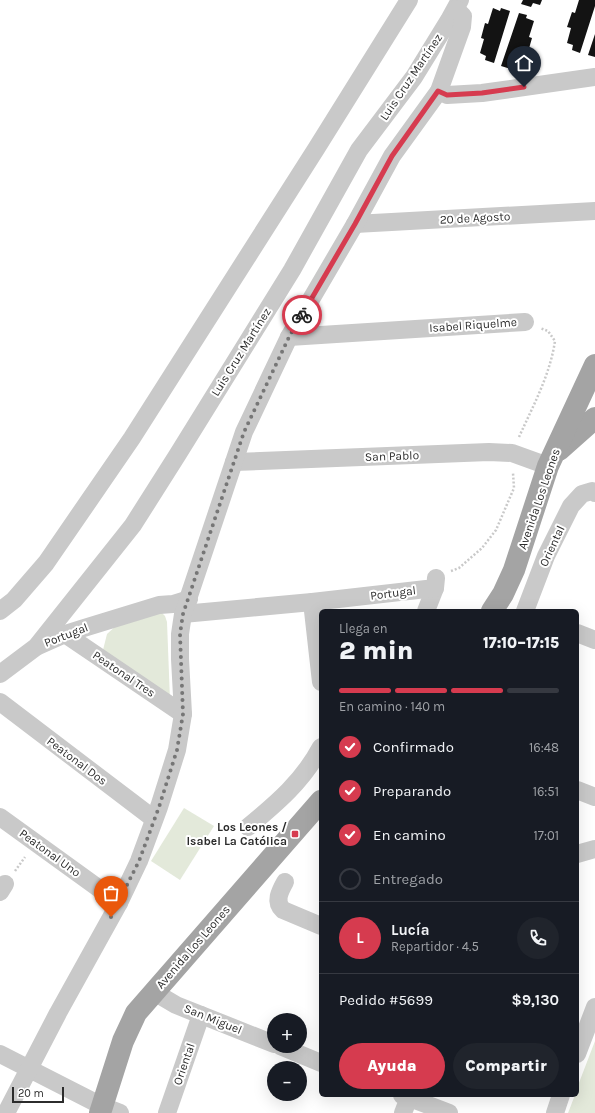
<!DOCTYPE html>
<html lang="es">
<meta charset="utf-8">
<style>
body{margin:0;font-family:Karla,sans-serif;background:#20242c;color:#f1f3f6;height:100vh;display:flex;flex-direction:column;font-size:15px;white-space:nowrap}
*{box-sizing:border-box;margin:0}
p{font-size:13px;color:#9ea1a6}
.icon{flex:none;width:22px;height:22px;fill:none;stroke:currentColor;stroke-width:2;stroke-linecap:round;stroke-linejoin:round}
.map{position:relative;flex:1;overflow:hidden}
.sheet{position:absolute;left:319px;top:609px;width:260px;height:488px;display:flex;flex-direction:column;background:#171b24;border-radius:6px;box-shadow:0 4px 16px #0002}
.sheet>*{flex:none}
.buttons{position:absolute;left:267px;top:1013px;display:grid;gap:8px}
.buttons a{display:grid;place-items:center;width:40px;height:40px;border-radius:50%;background:#171b24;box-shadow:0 4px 16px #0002;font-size:20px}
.scale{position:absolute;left:12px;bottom:10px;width:52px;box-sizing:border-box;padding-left:4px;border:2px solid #2c2c2c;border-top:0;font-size:11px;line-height:14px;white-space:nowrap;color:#2c2c2c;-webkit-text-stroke:3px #fff;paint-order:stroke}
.pin{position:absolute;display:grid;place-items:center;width:34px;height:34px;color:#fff;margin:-41px -17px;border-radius:50% 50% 50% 0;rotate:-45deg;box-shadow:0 0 4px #0007}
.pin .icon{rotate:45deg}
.courier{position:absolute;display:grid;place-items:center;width:40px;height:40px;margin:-20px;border:3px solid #d63b4f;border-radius:50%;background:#fff;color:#222;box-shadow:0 1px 5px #0007}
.headline em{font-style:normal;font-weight:800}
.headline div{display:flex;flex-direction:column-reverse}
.headline{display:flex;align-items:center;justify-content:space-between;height:68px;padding:0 20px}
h1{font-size:26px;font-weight:800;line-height:30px}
.bar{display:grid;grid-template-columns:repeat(4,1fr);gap:6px 4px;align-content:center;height:48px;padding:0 20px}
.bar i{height:5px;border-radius:3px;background:#363941}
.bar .active{background:#d63b4f}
.bar p{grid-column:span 4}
.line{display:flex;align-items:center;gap:10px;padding:0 20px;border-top:1px solid #363941}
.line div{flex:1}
.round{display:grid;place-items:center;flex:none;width:42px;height:42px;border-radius:21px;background:#20242c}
ol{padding:0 20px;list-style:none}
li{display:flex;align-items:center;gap:12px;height:44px}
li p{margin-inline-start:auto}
li .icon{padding:4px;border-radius:50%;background:#d63b4f;color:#fff;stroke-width:4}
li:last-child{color:#9ea1a6}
li i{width:22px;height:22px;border:2px solid #363941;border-radius:50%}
.action{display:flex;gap:8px;margin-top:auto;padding:8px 20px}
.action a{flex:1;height:46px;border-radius:24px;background:#d63b4f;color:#fff;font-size:16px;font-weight:800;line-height:46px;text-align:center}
.action a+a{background:#20242c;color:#f1f3f6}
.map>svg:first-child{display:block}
</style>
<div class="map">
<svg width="595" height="1113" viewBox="0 0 595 1113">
<rect width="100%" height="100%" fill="#fff"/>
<!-- green -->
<g fill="#e3e9da">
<path d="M160,611l5,5 2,6 3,78 -68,-46 5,-20 11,-10z"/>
<path d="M184,808l30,18 -34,54 -29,-19z"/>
<path d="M595,1041v72h-27l7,-18h2v-7z"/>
</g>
<!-- building -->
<g fill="#131313">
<path d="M523,0h19l-2,5 -7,-2 -2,4 -10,-3z"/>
<path d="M579,0h16v6l-15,47 -8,-3 1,-5 -6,-2 4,-15 -4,-1 5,-15 3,1z"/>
<path d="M493,8l7,3 1,-3 9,3 -16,52 -9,-3 1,-4 -6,-3 4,-14 -3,-1 4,-15 3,1z"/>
<path d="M519,13l8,2 -1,3 8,3 -5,16 3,1 -4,14h-3l-5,15 -7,-2 -2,4 -10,-3z"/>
<path d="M595,34v23l-7,-2z"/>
</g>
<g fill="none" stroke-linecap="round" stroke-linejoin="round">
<!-- path -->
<g stroke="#c9c9c9" stroke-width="2.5" stroke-dasharray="2 2" stroke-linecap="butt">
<path d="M519,437c14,-31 31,-62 36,-96l-7,-10 -8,-3"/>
<path d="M451,571l8,-3 23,-20 14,-18 18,-42 -1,-15"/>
<path d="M15,871l10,-14"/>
</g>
<!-- minor -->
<g stroke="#c9c9c9" stroke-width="18">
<path d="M439,91l8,4 35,-2 113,-16"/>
<path d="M355,224l240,-13"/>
<path d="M289,337l236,-15"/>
<path d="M234,462l255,-10 23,1 36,13"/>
<path d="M312,602l9,80"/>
<path d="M0,611l14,-11 32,-37 86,-125 184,-289 93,-149"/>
<path d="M426,611l9,-23"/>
<path d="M525,611l21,-55 25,-50 11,-12 10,-3 3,2"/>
<path d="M183,614l129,-12 123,-14 1,-10"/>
<path d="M577,633l18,7"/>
<path d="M65,634l118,80"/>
<path d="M38,646l27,-12 19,-6 75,-23 14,-1 16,-5"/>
<path d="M0,674l36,-27 97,-122 45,-71 114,-184 67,-120 55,-73 35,-57 11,-20"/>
<path d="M0,702l154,117"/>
<path d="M577,790l18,7"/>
<path d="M0,817l119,86"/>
<path d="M248,827c29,-24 55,-46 73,-80"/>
<path d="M577,854l18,-5"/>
<path d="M285,882c-5,9 -11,20 -2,28l38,16"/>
<path d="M0,892l5,-8"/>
<path d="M154,992l22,13 98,39"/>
<path d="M280,1046l41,17"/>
<path d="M0,1054l102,52 18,7"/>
<path d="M577,1054l18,-47"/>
<path d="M402,1095l47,18"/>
<path d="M6,1113l52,-100 61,-110 20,-42 20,-54 18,-57 6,-36 -3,-55v-25l3,-20 61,-182 45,-95 66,-113 37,-68 47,-65 23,-64 1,-11 -7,-7"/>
<path d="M167,1113l34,-98"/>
<path d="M403,1113l7,-18"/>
<path d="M555,1113l6,-18"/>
</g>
<!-- major -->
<g stroke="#a4a4a4" stroke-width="22">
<path d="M559,450l36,-32"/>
<path d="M492,611l11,-17 11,-24 34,-104 47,-101"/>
<path d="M100,1113l23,-72 13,-28 185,-212"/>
</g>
</g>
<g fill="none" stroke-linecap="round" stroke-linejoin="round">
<!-- done -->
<path stroke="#767676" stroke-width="4" stroke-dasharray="0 7.2" d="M111,917l28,-56 20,-54 18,-57 6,-36 -3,-80 3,-20 61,-182 45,-95 13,-22"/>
<!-- route -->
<path stroke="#d63b4f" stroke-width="5" d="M302,315l53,-91 37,-68 46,-65 9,4 35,-2 42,-6"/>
</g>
<!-- markers -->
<rect fill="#d63b4f" stroke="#fff" stroke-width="1.5" x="291" y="830" width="8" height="8" rx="2"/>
<g text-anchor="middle" stroke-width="4" stroke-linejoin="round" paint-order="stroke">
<!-- street labels -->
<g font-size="12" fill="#2c2c2c" stroke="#fff">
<text transform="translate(411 77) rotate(-56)" y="4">Luis Cruz Martínez</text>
<text transform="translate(475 218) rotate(-3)" y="4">20 de Agosto</text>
<text transform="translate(473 325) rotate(-4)" y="4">Isabel Riquelme</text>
<text transform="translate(241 352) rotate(-58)" y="4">Luis Cruz Martínez</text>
<text transform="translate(392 456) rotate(-2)" y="4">San Pablo</text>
<text transform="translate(539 499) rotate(-71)" y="4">Avenida Los Leones</text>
<text transform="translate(552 546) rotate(-65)" y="4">Oriental</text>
<text transform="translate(393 593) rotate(-7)" y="4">Portugal</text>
<text transform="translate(66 635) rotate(-21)" y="4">Portugal</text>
<text transform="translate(124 674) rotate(34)" y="4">Peatonal Tres</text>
<text transform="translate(77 761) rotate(37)" y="4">Peatonal Dos</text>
<text transform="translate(50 853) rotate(36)" y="4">Peatonal Uno</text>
<text transform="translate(193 947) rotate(-49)" y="4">Avenida Los Leones</text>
<text transform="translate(213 1019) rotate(22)" y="4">San Miguel</text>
<text transform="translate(184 1064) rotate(-71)" y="4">Oriental</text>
</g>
<!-- poi labels -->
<g font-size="12" font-weight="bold" fill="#2c2c2c" stroke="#fff" text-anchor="end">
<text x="287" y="831">Los Leones /<tspan x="287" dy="14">Isabel La Católica</tspan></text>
</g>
</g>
</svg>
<div class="buttons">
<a>+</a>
<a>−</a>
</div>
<div class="scale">20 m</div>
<div class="pin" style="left:111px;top:917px;background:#ea580c"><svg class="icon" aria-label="bag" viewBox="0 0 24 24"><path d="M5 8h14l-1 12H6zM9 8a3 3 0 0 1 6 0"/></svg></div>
<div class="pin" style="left:524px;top:87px;background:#1f2937"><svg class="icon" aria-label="home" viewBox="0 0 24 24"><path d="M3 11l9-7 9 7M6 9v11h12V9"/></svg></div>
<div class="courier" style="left:302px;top:315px"><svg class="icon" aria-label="bike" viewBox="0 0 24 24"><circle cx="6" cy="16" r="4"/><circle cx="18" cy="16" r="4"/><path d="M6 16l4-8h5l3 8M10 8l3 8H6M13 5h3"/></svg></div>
<section class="sheet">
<div class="headline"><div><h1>2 min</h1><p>Llega en</p></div><em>17:10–17:15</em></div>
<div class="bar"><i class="active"></i><i class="active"></i><i class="active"></i><i></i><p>En camino · 140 m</p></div>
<ol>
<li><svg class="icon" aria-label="check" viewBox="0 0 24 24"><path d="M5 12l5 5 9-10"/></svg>Confirmado<p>16:48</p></li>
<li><svg class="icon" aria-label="check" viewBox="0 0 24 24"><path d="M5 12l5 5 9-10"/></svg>Preparando<p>16:51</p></li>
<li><svg class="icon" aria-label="check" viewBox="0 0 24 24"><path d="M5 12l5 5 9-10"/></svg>En camino<p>17:01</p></li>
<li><i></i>Entregado</li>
</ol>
<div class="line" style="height:72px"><b class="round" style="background:#d63b4f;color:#fff">L</b><div><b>Lucía</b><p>Repartidor · 4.5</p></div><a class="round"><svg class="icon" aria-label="phone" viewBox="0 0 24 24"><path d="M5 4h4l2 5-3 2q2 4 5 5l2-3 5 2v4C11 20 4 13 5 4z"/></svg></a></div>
<div class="line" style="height:52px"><div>Pedido #5699</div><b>$9,130</b></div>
<div class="action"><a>Ayuda</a><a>Compartir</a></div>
</section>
</div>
